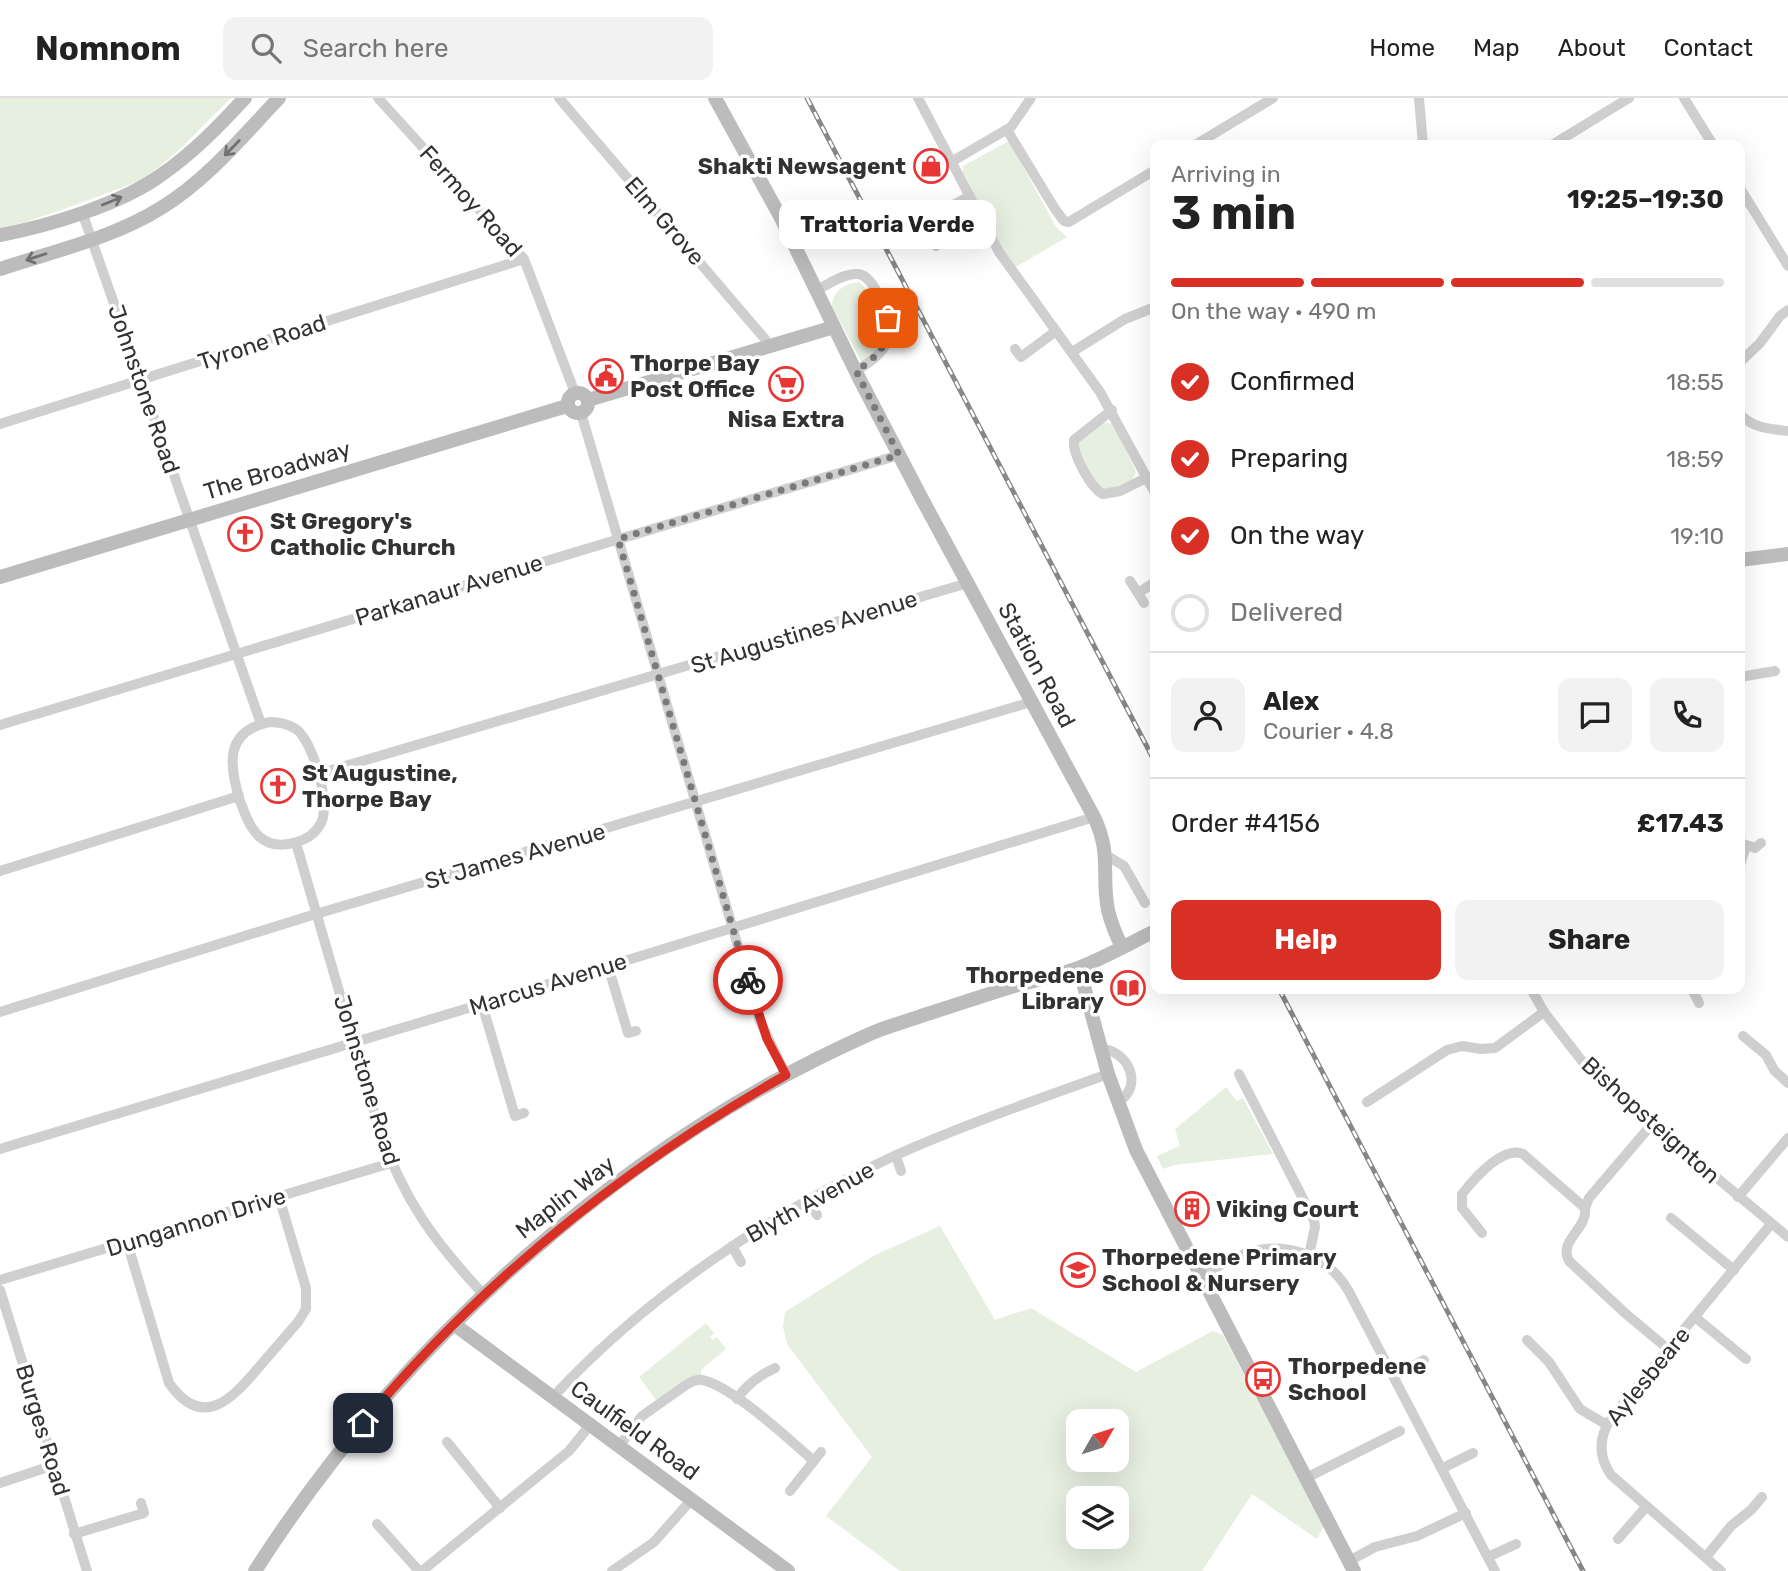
<!DOCTYPE html>
<meta charset="utf-8">
<style>
body{margin:0;font-family:Rubik,sans-serif;background:#f2f2f2;color:#222;height:100vh;display:flex;flex-direction:column;font-size:26px;white-space:nowrap}
*{box-sizing:border-box;margin:0}
p{font-size:23px;color:#767676}
.icon{flex:none;width:38px;height:38px;fill:none;stroke:currentColor;stroke-width:2;stroke-linecap:round;stroke-linejoin:round}
.map{position:relative;flex:1;overflow:hidden}
.drawer{position:absolute;left:1150px;top:42px;width:595px;height:854px;display:flex;flex-direction:column;background:#fff;border-radius:14px;box-shadow:0 7px 28px #0002}
.drawer>*{flex:none}
.needle{width:46px;rotate:51deg}
.fabs{position:absolute;left:1066px;top:1311px;display:grid;gap:14px}
.fabs a{display:grid;place-items:center;width:63px;height:63px;border-radius:14px;background:#fff;box-shadow:0 7px 28px #0002;font-size:35px}
.pin{position:absolute;display:grid;place-items:center;width:60px;height:60px;color:#fff;margin:-30px;border-radius:14px;box-shadow:0 4px 10px #0006}
.courier{position:absolute;display:grid;place-items:center;width:70px;height:70px;margin:-35px;border:5px solid #d93025;border-radius:50%;background:#fff;color:#222;box-shadow:0 2px 9px #0007}
.bubble{position:absolute;height:49px;border-radius:14px;background:#fff;box-shadow:0 7px 28px #0002;font-size:23px;font-weight:700;line-height:49px;text-align:center}
.headline em{font-style:normal;font-weight:700}
.headline div{display:flex;flex-direction:column-reverse}
.headline{display:flex;align-items:center;justify-content:space-between;height:119px;padding:0 21px}
h1{font-size:46px;font-weight:700;line-height:52px}
.bar{display:grid;grid-template-columns:repeat(4,1fr);gap:10px 7px;align-content:center;height:84px;padding:0 21px}
.bar i{height:9px;border-radius:5px;background:#e0e0e0}
.bar .on{background:#d93025}
.bar p{grid-column:span 4}
.line{display:flex;align-items:center;gap:18px;padding:0 21px;border-top:2px solid #e0e0e0}
.line div{flex:1}
.round{display:grid;place-items:center;flex:none;width:74px;height:74px;border-radius:14px;background:#f2f2f2}
ol{padding:0 21px;list-style:none}
li{display:flex;align-items:center;gap:21px;height:77px}
li p{margin-inline-start:auto}
li .icon{padding:7px;border-radius:50%;background:#d93025;color:#fff;stroke-width:4}
li:last-child{color:#767676}
li i{width:38px;height:38px;border:4px solid #e0e0e0;border-radius:50%}
.button{display:flex;gap:14px;margin-top:auto;padding:14px 21px}
.button a{flex:1;height:80px;border-radius:14px;background:#d93025;color:#fff;font-size:28px;font-weight:700;line-height:80px;text-align:center}
.button a+a{background:#f2f2f2;color:#222}
header{display:flex;align-items:center;gap:42px;box-sizing:border-box;height:98px;padding:0 35px;background:#fff;border-bottom:2px solid #e0e0e0}
header strong{font-size:33px}
nav{display:flex;gap:38px;margin-inline-start:auto;font-size:24px}
.search{width:490px;height:63px;background:#f2f2f2;display:flex;align-items:center;gap:18px;box-sizing:border-box;padding:0 24px;border-radius:14px;color:#767676;font-size:26px}
.map>svg:first-child{display:block}
</style>
<header>
<strong>Nomnom</strong>
<div class="search"><svg class="icon" aria-label="search" viewBox="0 0 24 24"><circle cx="10" cy="10" r="6"/><path d="M15 15l6 6"/></svg>Search here</div>
<nav><a>Home</a><a>Map</a><a>About</a><a>Contact</a></nav>
</header>
<div class="map">
<svg width="1788" height="1473" viewBox="0 0 1788 1473">
<rect width="100%" height="100%" fill="#fff"/>
<!-- green -->
<g fill="#e7efe1" fill-rule="evenodd">
<path d="M0,0h231l-55,55 -34,27 -67,25 -52,18 -23,5z"/>
<path d="M1009,43l47,86 11,10 -53,31 -6,-7 -45,-89v-6z"/>
<path d="M859,184c23,18 27,37 24,64l-21,17 -30,-57c0,-15 13,-22 27,-24z"/>
<path d="M1103,324l10,2 3,6 20,42 -5,10 -24,8 -9,-4 -21,-37 2,-10z"/>
<path d="M1226,989l11,14 6,-3 30,56 -99,11 -11,4 -6,-13 23,-10 -5,-17z"/>
<path d="M940,1128l55,94 36,-12 105,64 77,-41 10,4 101,191 -7,13 -65,-45 -50,77h-302l-74,-55 46,-59 -85,-113 -4,-17 2,-15 90,-57zM1078,1323h38v39h-38zM1078,1400h38v38h-38z"/>
<path d="M706,1225l8,10 -4,4 3,3 4,-3 9,12 -25,21v6l-45,24 -17,-23z"/>
</g>
<g fill="none" stroke-linecap="round" stroke-linejoin="round">
<!-- street -->
<g stroke="#cfcfcf" stroke-width="10">
<path d="M378,0l146,161 51,134"/>
<path d="M559,0l206,241 2,7"/>
<path d="M918,0l81,154 101,140 55,101"/>
<path d="M1419,0l4,47"/>
<path d="M1684,0l29,47"/>
<path d="M1007,32l48,79 9,12 5,1 86,-52"/>
<path d="M1195,47l78,-47"/>
<path d="M1552,47l77,-47"/>
<path d="M951,64l60,-35 20,-29"/>
<path d="M1740,90l48,78"/>
<path d="M82,114l179,512"/>
<path d="M903,122l4,6 14,5"/>
<path d="M936,148l-6,-12 -9,-3 12,-15 37,-20"/>
<path d="M817,192c12,-6 27,-17 41,-16 18,2 35,50 30,66 -6,15 -20,23 -32,31"/>
<path d="M1015,251l6,8 35,-26"/>
<path d="M1072,254l53,-33 30,-12"/>
<path d="M1740,264l20,-19 20,-27 8,-6"/>
<path d="M1112,312l-38,30c-2,14 17,48 29,54l17,-3 26,-13"/>
<path d="M581,315l179,608 26,54"/>
<path d="M1740,316c12,14 30,15 48,17"/>
<path d="M0,326l524,-165"/>
<path d="M1130,483l8,12"/>
<path d="M1144,505l-6,-10 17,-11"/>
<path d="M1740,579l35,-6"/>
<path d="M270,624c9,0 18,2 26,7 17,12 35,75 25,94 -5,10 -14,16 -24,19 -13,4 -26,4 -36,-4 -11,-9 -16,-24 -21,-37 -11,-36 -16,-70 30,-79z"/>
<path d="M0,627l899,-270"/>
<path d="M318,676l650,-191"/>
<path d="M296,745l84,289c25,70 54,109 104,163"/>
<path d="M1740,745l15,5 6,-5"/>
<path d="M1106,757l18,11 21,37"/>
<path d="M1740,767l6,-19"/>
<path d="M0,773l239,-75"/>
<path d="M608,868l20,67 8,-2"/>
<path d="M1531,891l13,23 38,49 70,63 136,113"/>
<path d="M1692,891l7,14"/>
<path d="M482,906l33,112 9,-3"/>
<path d="M0,914l316,-98 715,-212"/>
<path d="M1743,938l23,19 8,15 14,13"/>
<path d="M1101,951c28,1 43,38 17,53"/>
<path d="M1239,976l75,146 1,7 -6,28"/>
<path d="M1367,1004l80,-52 15,-4 19,3 14,-1 49,-36"/>
<path d="M0,1051l608,-183 486,-149"/>
<path d="M896,1058l5,15"/>
<path d="M1738,1099l50,-59"/>
<path d="M809,1102l8,15"/>
<path d="M1585,1110l4,-10 63,-74"/>
<path d="M1671,1120l63,52"/>
<path d="M1482,1135l-20,-25v-14c12,-15 41,-49 61,-40l62,54c3,21 -27,32 -16,53l56,52 43,36"/>
<path d="M127,1144l42,141c34,48 63,16 90,-16 13,-15 26,-30 39,-45l8,-13v-21l-27,-91"/>
<path d="M732,1148l9,16"/>
<path d="M1202,1177c13,-7 26,-14 40,-20 40,-16 85,-1 106,35l147,281"/>
<path d="M0,1182l391,-117"/>
<path d="M0,1192l87,281"/>
<path d="M1695,1219l51,42"/>
<path d="M1527,1242l22,22 31,47 27,16"/>
<path d="M1394,1278l30,-16"/>
<path d="M552,1300c94,-102 217,-184 342,-242 69,-31 142,-56 214,-82"/>
<path d="M737,1301c9,-14 23,-24 38,-31"/>
<path d="M447,1344l53,66"/>
<path d="M620,1347l22,-29 44,-31c5,-3 10,-6 16,-5 29,5 89,61 112,81"/>
<path d="M1443,1370l30,-15"/>
<path d="M1306,1380l94,-47"/>
<path d="M0,1385l54,-18"/>
<path d="M790,1393l31,-39"/>
<path d="M377,1426l42,47"/>
<path d="M74,1436l70,-21 -3,-10"/>
<path d="M1618,1441l28,-32"/>
<path d="M1488,1459l28,-13"/>
<path d="M1706,1459l25,-31 20,-16 11,-13"/>
<path d="M1349,1463l26,-14 42,-11 49,-23"/>
<path d="M422,1473l147,-120 21,-26"/>
<path d="M612,1473l42,-29 38,-43"/>
<path d="M1721,1473l-110,-96c-14,-20 -12,-39 1,-58l159,-193"/>
</g>
<!-- secondary -->
<g stroke="#bcbcbc" stroke-width="14">
<path d="M715,0l66,120 78,160 63,121 172,318c18,37 7,58 14,93 3,13 8,25 14,37"/>
<path d="M0,137c49,-9 121,-31 161,-60 32,-22 58,-49 84,-77"/>
<path d="M0,171c54,-18 113,-31 161,-61 46,-28 81,-71 118,-110"/>
<circle cx="578" cy="305" r="10"/>
<path d="M588,302l246,-73"/>
<path d="M1740,462l48,-6"/>
<path d="M0,479l567,-171"/>
<path d="M1079,870l29,106 28,76 218,421"/>
<path d="M455,1227l333,246"/>
<path d="M255,1473c146,-229 368,-428 617,-538 16,-7 33,-11 49,-17 32,-10 64,-21 97,-31 20,-5 41,-10 60,-17 26,-10 52,-25 77,-37"/>
</g>
<!-- rail casing -->
<g stroke="#878787" stroke-width="5">
<g id="rail">
<path d="M807,0l348,664"/>
<path d="M1279,891l304,582"/>
</g>
</g>
<!-- rail -->
<use href="#rail" stroke="#fff" stroke-width="2.5" stroke-dasharray="8" stroke-linecap="butt"/>
</g>
<!-- one-way arrows -->
<defs><path id="oneway-shaft" d="M-6 0H5M1.5-3L5.5 0L1.5 3" fill="none" stroke-width="1.6" stroke-linecap="round" stroke-linejoin="round" transform="scale(1.75)"/></defs>
<g stroke="#707070">
<use href="#oneway-shaft" transform="translate(232 50) rotate(134)"/>
<use href="#oneway-shaft" transform="translate(112 103) rotate(-22)"/>
<use href="#oneway-shaft" transform="translate(36 159) rotate(162)"/>
</g>
<g fill="none" stroke-linecap="round" stroke-linejoin="round">
<!-- done -->
<path stroke="#7a7a7a" stroke-width="7" stroke-dasharray="0 12.6" d="M748,882l-130,-441 281,-84 -43,-84c21,-14 34,-26 32,-53"/>
<!-- route -->
<path stroke="#d93025" stroke-width="9" d="M363,1325c118,-141 262,-257 423,-348l-19,-36 -19,-59"/>
</g>
<!-- icons -->
<defs>
<g id="shop-ring" transform="scale(1.75)"><circle r="9.5" fill="#fff" stroke="#e83636" stroke-width="1.5"/><path d="M-5-2.5h2.3a2.7 3.5 0 0 1 5.4 0H5L5.5 6h-11ZM-1.5-2.5h3a1.5 2.3 0 0 0-3 0Z" fill="#e83636"/></g>
<g id="civic-ring" transform="scale(1.75)"><circle r="9.5" fill="#fff" stroke="#e83636" stroke-width="1.5"/><path d="M-.6-6.5H3V-4.5H.6V-3L4-1V1h2V6H-6V1h2V-1L-.6-3ZM-1.2 2.5V6h2.4V2.5Z" fill="#e83636"/></g>
<g id="supermarket-ring" transform="scale(1.75)"><circle r="9.5" fill="#fff" stroke="#e83636" stroke-width="1.5"/><path d="M-6-5.5h2.5l.6 2H6L4.5 2H-2.5L-4.4-4H-6ZM-1.5 3.2a1.3 1.3 0 1 0 .1 0ZM3 3.2a1.3 1.3 0 1 0 .1 0Z" fill="#e83636"/></g>
<g id="church-ring" transform="scale(1.75)"><circle r="9.5" fill="#fff" stroke="#e83636" stroke-width="1.5"/><path d="M-1.2-6h2.4v3.5h3.3v2.4h-3.3V6h-2.4V-.1h-3.3v-2.4h3.3Z" fill="#e83636"/></g>
<g id="library-ring" transform="scale(1.75)"><circle r="9.5" fill="#fff" stroke="#e83636" stroke-width="1.5"/><path d="M-6-4Q-3-5.5-.7-3.5V5Q-3 3-6 4ZM6-4Q3-5.5 .7-3.5V5Q3 3 6 4Z" fill="#e83636"/></g>
<g id="building-ring" transform="scale(1.75)"><circle r="9.5" fill="#fff" stroke="#e83636" stroke-width="1.5"/><path d="M-4-6H4V6H1V3H-1V6H-4ZM-2.5-4.3h1.7v1.8h-1.7ZM.8-4.3h1.7v1.8H.8ZM-2.5-1h1.7V.8h-1.7ZM.8-1h1.7V.8H.8Z" fill="#e83636"/></g>
<g id="school-ring" transform="scale(1.75)"><circle r="9.5" fill="#fff" stroke="#e83636" stroke-width="1.5"/><path d="M0-5L7-2L0 1L-7-2ZM-4 1L0 2.5L4 1V4Q0 6-4 4Z" fill="#e83636"/></g>
<g id="bus-ring" transform="scale(1.75)"><circle r="9.5" fill="#fff" stroke="#e83636" stroke-width="1.5"/><path d="M-5-6H5V4H4V6H2V4H-2V6H-4V4H-5ZM-3.5-4V0h7V-4ZM-3.5 1.2v1.5H-2V1.2ZM2 1.2v1.5H3.5V1.2Z" fill="#e83636"/></g>
</defs>
<g fill-rule="evenodd">
<use href="#shop-ring" x="931" y="68"/>
<use href="#civic-ring" x="606" y="278"/>
<use href="#supermarket-ring" x="786" y="286"/>
<use href="#church-ring" x="245" y="436"/>
<use href="#church-ring" x="278" y="688"/>
<use href="#library-ring" x="1128" y="890"/>
<use href="#building-ring" x="1192" y="1111"/>
<use href="#school-ring" x="1078" y="1172"/>
<use href="#bus-ring" x="1263" y="1281"/>
</g>
<g text-anchor="middle" stroke-width="7" stroke-linejoin="round" paint-order="stroke">
<!-- poi labels -->
<g font-size="23" font-weight="bold" fill="#323232" stroke="#fff" text-anchor="start">
<text x="906" y="76" text-anchor="end">Shakti Newsagent</text>
<text x="630" y="273">Thorpe Bay<tspan x="630" dy="26">Post Office</tspan></text>
<text x="786" y="329" text-anchor="middle">Nisa Extra</text>
<text x="270" y="431">St Gregory's<tspan x="270" dy="26">Catholic Church</tspan></text>
<text x="302" y="683">St Augustine,<tspan x="302" dy="26">Thorpe Bay</tspan></text>
<text x="1104" y="885" text-anchor="end">Thorpedene<tspan x="1104" dy="26">Library</tspan></text>
<text x="1216" y="1119">Viking Court</text>
<text x="1102" y="1167">Thorpedene Primary<tspan x="1102" dy="26">School &amp; Nursery</tspan></text>
<text x="1288" y="1276">Thorpedene<tspan x="1288" dy="26">School</tspan></text>
</g>
<!-- street labels -->
<g font-size="23" fill="#323232" stroke="#fff">
<text transform="translate(471 103) rotate(48)" y="8">Fermoy Road</text>
<text transform="translate(665 123) rotate(49)" y="8">Elm Grove</text>
<text transform="translate(262 244) rotate(-18)" y="8">Tyrone Road</text>
<text transform="translate(144 291) rotate(71)" y="8">Johnstone Road</text>
<text transform="translate(277 372) rotate(-17)" y="8">The Broadway</text>
<text transform="translate(449 492) rotate(-17)" y="8">Parkanaur Avenue</text>
<text transform="translate(804 534) rotate(-17)" y="8">St Augustines Avenue</text>
<text transform="translate(1037 567) rotate(62)" y="8">Station Road</text>
<text transform="translate(515 758) rotate(-16)" y="8">St James Avenue</text>
<text transform="translate(548 886) rotate(-17)" y="8">Marcus Avenue</text>
<text transform="translate(367 982) rotate(73)" y="8">Johnstone Road</text>
<text transform="translate(1651 1022) rotate(42)" y="8">Bishopsteignton</text>
<text transform="translate(565 1099) rotate(-38)" y="8">Maplin Way</text>
<text transform="translate(810 1104) rotate(-29)" y="8">Blyth Avenue</text>
<text transform="translate(196 1124) rotate(-17)" y="8">Dungannon Drive</text>
<text transform="translate(1648 1278) rotate(-51)" y="8">Aylesbeare</text>
<text transform="translate(43 1332) rotate(73)" y="8">Burges Road</text>
<text transform="translate(635 1332) rotate(36)" y="8">Caulfield Road</text>
</g>
</g>
</svg>
<div class="fabs">
<a><svg class="needle" viewBox="-14 -14 28 28"><path d="M0-13l5 13h-10z" fill="#e53935"/><path d="M0 13l5-13h-10z" fill="#767676"/></svg></a>
<a><svg class="icon" aria-label="layers" viewBox="0 0 24 24"><path d="M12 4l9 5-9 5-9-5zM3 14l9 5 9-5"/></svg></a>
</div>
<div class="pin" style="left:888px;top:220px;background:#ea580c"><svg class="icon" aria-label="bag" viewBox="0 0 24 24"><path d="M5 8h14l-1 12H6zM9 8a3 3 0 0 1 6 0"/></svg></div>
<div class="pin" style="left:363px;top:1325px;background:#1f2937"><svg class="icon" aria-label="home" viewBox="0 0 24 24"><path d="M3 11l9-7 9 7M6 9v11h12V9"/></svg></div>
<div class="courier" style="left:748px;top:882px"><svg class="icon" aria-label="bike" viewBox="0 0 24 24"><circle cx="6" cy="16" r="4"/><circle cx="18" cy="16" r="4"/><path d="M6 16l4-8h5l3 8M10 8l3 8H6M13 5h3"/></svg></div>
<div class="bubble" style="left:779px;top:102px;width:217px">Trattoria Verde</div>
<section class="drawer">
<div class="headline"><div><h1>3 min</h1><p>Arriving in</p></div><em>19:25–19:30</em></div>
<div class="bar"><i class="on"></i><i class="on"></i><i class="on"></i><i></i><p>On the way · 490 m</p></div>
<ol>
<li><svg class="icon" aria-label="check" viewBox="0 0 24 24"><path d="M5 12l5 5 9-10"/></svg>Confirmed<p>18:55</p></li>
<li><svg class="icon" aria-label="check" viewBox="0 0 24 24"><path d="M5 12l5 5 9-10"/></svg>Preparing<p>18:59</p></li>
<li><svg class="icon" aria-label="check" viewBox="0 0 24 24"><path d="M5 12l5 5 9-10"/></svg>On the way<p>19:10</p></li>
<li><i></i>Delivered</li>
</ol>
<div class="line" style="height:126px"><a class="round"><svg class="icon" aria-label="person" viewBox="0 0 24 24"><circle cx="12" cy="8" r="4"/><path d="M4 21q1-7 8-7t8 7"/></svg></a><div><b>Alex</b><p>Courier · 4.8</p></div><a class="round"><svg class="icon" aria-label="chat" viewBox="0 0 24 24"><path d="M4 5h16v11H9l-5 4z"/></svg></a><a class="round"><svg class="icon" aria-label="phone" viewBox="0 0 24 24"><path d="M5 4h4l2 5-3 2q2 4 5 5l2-3 5 2v4C11 20 4 13 5 4z"/></svg></a></div>
<div class="line" style="height:91px"><div>Order #4156</div><b>£17.43</b></div>
<div class="button"><a>Help</a><a>Share</a></div>
</section>
</div>
